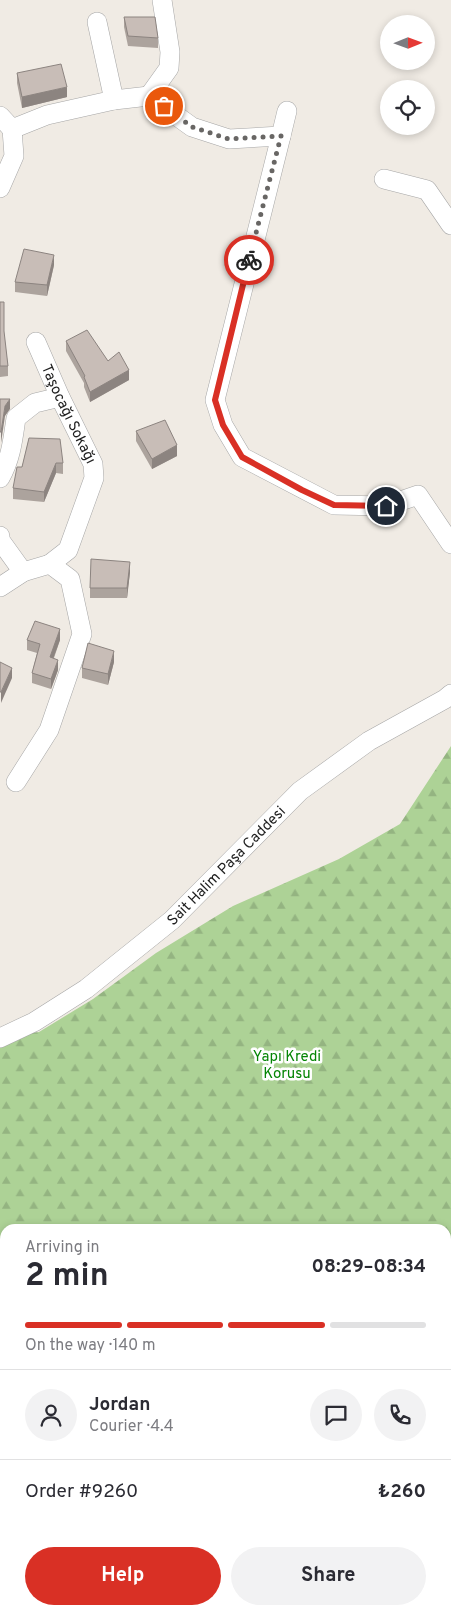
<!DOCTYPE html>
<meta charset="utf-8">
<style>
body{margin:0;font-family:Overpass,sans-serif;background:#f2f2f3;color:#2b2b33;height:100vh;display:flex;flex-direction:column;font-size:19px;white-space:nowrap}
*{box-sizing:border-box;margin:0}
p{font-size:16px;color:#7c7c81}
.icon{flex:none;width:28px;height:28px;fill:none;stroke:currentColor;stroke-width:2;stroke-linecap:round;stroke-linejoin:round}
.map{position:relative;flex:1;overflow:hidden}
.panel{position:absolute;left:0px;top:1224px;width:451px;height:391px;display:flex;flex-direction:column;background:#fff;border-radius:15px 15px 0 0;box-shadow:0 2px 8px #0003}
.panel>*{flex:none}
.needle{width:32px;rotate:89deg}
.buttons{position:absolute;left:380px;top:15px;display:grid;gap:10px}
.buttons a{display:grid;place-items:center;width:55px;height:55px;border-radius:50%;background:#fff;box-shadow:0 2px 8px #0003;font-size:25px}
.pin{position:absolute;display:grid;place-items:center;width:42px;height:42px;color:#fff;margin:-21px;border:2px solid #fff;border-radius:50%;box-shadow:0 1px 5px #0007}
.courier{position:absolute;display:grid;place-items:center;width:50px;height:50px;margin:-25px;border:4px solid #d93025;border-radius:50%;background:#fff;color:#222;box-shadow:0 1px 6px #0007}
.head em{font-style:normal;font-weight:700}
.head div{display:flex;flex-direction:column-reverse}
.head{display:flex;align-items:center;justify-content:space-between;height:85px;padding:0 25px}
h1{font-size:32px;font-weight:700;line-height:38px}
.bar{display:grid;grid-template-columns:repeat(4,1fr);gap:8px 5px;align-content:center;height:60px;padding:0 25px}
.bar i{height:6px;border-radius:4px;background:#e1e1e2}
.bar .selected{background:#d93025}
.bar p{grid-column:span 4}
.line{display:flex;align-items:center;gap:12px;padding:0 25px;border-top:1px solid #e1e1e2}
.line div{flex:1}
.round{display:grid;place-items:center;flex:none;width:52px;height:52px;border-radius:26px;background:#f2f2f3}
.primary-button{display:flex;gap:10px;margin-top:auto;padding:10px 25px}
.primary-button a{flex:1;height:58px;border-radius:30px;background:#d93025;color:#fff;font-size:20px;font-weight:700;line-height:58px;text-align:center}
.primary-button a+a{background:#f2f2f3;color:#2b2b33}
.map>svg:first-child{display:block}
</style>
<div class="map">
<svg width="451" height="1614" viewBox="0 0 451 1614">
<defs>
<pattern id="forest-firs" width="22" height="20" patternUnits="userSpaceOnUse" patternTransform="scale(1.25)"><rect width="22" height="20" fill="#add296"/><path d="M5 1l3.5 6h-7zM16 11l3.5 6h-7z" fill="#94b481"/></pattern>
</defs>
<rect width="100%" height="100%" fill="#f0ebe4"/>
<!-- forest -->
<path fill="url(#forest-firs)" d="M451,746v868h-411l-8,-4h414v-381h-441v357l-5,-6v-544l39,-4 54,-33 63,-46 77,-47 106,-47 61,-35z"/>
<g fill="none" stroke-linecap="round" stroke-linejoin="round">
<!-- street casing -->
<g stroke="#a6a6a6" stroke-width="20">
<g id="street">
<path d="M97,22l17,78"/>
<path d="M149,96l20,-28 1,-16 -8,-52"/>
<path d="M0,116l12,13 35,-14 67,-15 35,-4 43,31 37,12 52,-3 6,-25"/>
<path d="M281,136l-66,264 8,25 19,32 92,48 52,1 32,-11 33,49"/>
<path d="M384,179l43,11 24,35"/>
<path d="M0,188l14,-32 -2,-27"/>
<path id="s1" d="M36,342l24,55 33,67 1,14 -26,72 -18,14"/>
<path d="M0,478c11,-19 13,-39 16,-60l19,-15 25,-6"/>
<path d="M0,536v4l23,32"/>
<path d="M0,587l23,-15 27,-8 20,15 12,55 -33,96 -33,52"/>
<path id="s2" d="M0,1038l34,-16 52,-33 86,-69 128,-129 69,-50 76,-42 6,-5"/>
<path d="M0,1606l10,8"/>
</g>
</g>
<!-- street -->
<use href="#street" stroke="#fff" stroke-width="19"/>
</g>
<!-- wall -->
<g fill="#aca39d">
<path d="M124,17l34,21v10l-30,-2 -4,-19z"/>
<path d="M17,73l50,24 -45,11 -5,-25z"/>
<path d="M54,265l-7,31 -32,-4v-10z"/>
<path d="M0,302l8,64v10l-8,1z"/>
<path d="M66,341l42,20 21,19 -39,22 -6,-15v-4l-18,-32z"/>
<path d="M136,431l41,25 -25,13 -16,-28z"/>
<path d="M29,438l34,25v11l-7,-1 -12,29 -31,-3v-11l9,-21z"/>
<path d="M130,572l-3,26h-37v-10z"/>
<path d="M27,640h33l-6,18 4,12 -7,19 -19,-6v-10l5,-20 -10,-3z"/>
<path d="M114,662l-6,23 -26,-7v-10z"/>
</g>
<!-- shaded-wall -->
<g fill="#8c8480">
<path d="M67,87v10l-45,11v-11z"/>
<path d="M54,255v10l-7,31v-11z"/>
<path d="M129,370v10l-39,22v-10z"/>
<path d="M10,399v10l-5,7 -4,27v-11l4,-26z"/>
<path d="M177,445v11l-25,13v-10z"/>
<path d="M56,463v10l-12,29v-10z"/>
<path d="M130,562v10l-3,26v-10z"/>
<path d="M60,629v11l-10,27v-10z"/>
<path d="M114,651v11l-6,23v-11z"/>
<path d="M58,660v10l-7,19v-10z"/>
<path d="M12,668v10l-11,25v-11z"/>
<path d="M207,1610h3l-1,4h-3z"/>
</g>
<!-- building -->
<g fill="#c8bdb7" stroke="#8c8480">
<path d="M124,17h31l3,21 -30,-2z"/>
<path d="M61,64l6,23 -45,10 -5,-24z"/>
<path d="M24,249l30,6 -7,30 -32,-3z"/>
<path d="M0,302h4v29l4,35h-8z"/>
<path d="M87,330l21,31 11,-9 10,18 -39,22 -6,-15 1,-1 -19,-35z"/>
<path d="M0,399h10l-5,7 -4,26h-1z"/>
<path d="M165,420l12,25 -25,14 -16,-28z"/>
<path d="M29,438l31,1 3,24h-7l-12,29 -31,-4 4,-21h5z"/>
<path d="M91,559l39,3 -3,26h-37z"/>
<path d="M35,621l25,8 -10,28 8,3 -7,19 -19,-6 8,-29 -13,-4z"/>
<path d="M88,643l26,8 -6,23 -26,-6z"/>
<path d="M0,662l12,6 -11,24h-1z"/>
<path d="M175,1610h32l-1,4h-32z"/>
</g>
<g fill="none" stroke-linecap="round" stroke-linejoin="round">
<!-- done -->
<path stroke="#686664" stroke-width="5" stroke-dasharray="0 9" d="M164,106l28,21 37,12 52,-3 -32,124"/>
<!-- route -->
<path stroke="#d93025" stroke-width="6" d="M249,260l-34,140 8,25 19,32 60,33 32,15 52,1"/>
</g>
<g text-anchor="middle" stroke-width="5" stroke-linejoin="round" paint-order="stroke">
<!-- street labels -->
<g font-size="15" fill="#1f1f1f" stroke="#fff">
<text dy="5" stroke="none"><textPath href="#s1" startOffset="79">Taşocağı Sokağı</textPath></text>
<text dy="5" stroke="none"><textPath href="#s2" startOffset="286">Sait Halim Paşa Caddesi</textPath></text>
</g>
<!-- park labels -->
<g font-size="15" fill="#058505" stroke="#fff">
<text x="287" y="1061">Yapı Kredi<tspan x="287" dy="17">Korusu</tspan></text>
</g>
</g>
</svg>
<div class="buttons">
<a><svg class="needle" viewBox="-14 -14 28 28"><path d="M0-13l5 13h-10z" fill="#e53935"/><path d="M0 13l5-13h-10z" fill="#7c7c81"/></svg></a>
<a><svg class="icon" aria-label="locate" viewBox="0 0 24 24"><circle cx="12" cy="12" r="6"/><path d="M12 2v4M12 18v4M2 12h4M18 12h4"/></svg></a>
</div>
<div class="pin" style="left:164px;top:106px;background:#ea580c"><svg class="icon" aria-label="bag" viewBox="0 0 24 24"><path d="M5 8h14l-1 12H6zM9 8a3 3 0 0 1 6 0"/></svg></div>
<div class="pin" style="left:386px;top:506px;background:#1f2937"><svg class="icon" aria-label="home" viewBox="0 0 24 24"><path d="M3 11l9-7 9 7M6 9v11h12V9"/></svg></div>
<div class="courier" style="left:249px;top:260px"><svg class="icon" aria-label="bike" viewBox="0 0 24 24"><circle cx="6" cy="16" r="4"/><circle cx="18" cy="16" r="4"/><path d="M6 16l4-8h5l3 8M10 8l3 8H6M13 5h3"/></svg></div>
<section class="panel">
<div class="head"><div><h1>2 min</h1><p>Arriving in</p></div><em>08:29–08:34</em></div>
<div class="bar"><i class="selected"></i><i class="selected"></i><i class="selected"></i><i></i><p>On the way · 140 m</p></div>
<div class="line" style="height:90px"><a class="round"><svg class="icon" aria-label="person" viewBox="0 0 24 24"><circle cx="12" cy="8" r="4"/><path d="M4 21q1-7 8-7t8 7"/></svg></a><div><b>Jordan</b><p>Courier · 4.4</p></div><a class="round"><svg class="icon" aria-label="chat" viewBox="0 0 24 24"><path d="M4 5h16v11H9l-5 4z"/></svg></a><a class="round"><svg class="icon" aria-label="phone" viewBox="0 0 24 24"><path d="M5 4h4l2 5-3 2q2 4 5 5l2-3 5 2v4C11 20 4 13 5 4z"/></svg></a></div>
<div class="line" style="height:65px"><div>Order #9260</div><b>₺260</b></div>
<div class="primary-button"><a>Help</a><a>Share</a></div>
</section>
</div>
